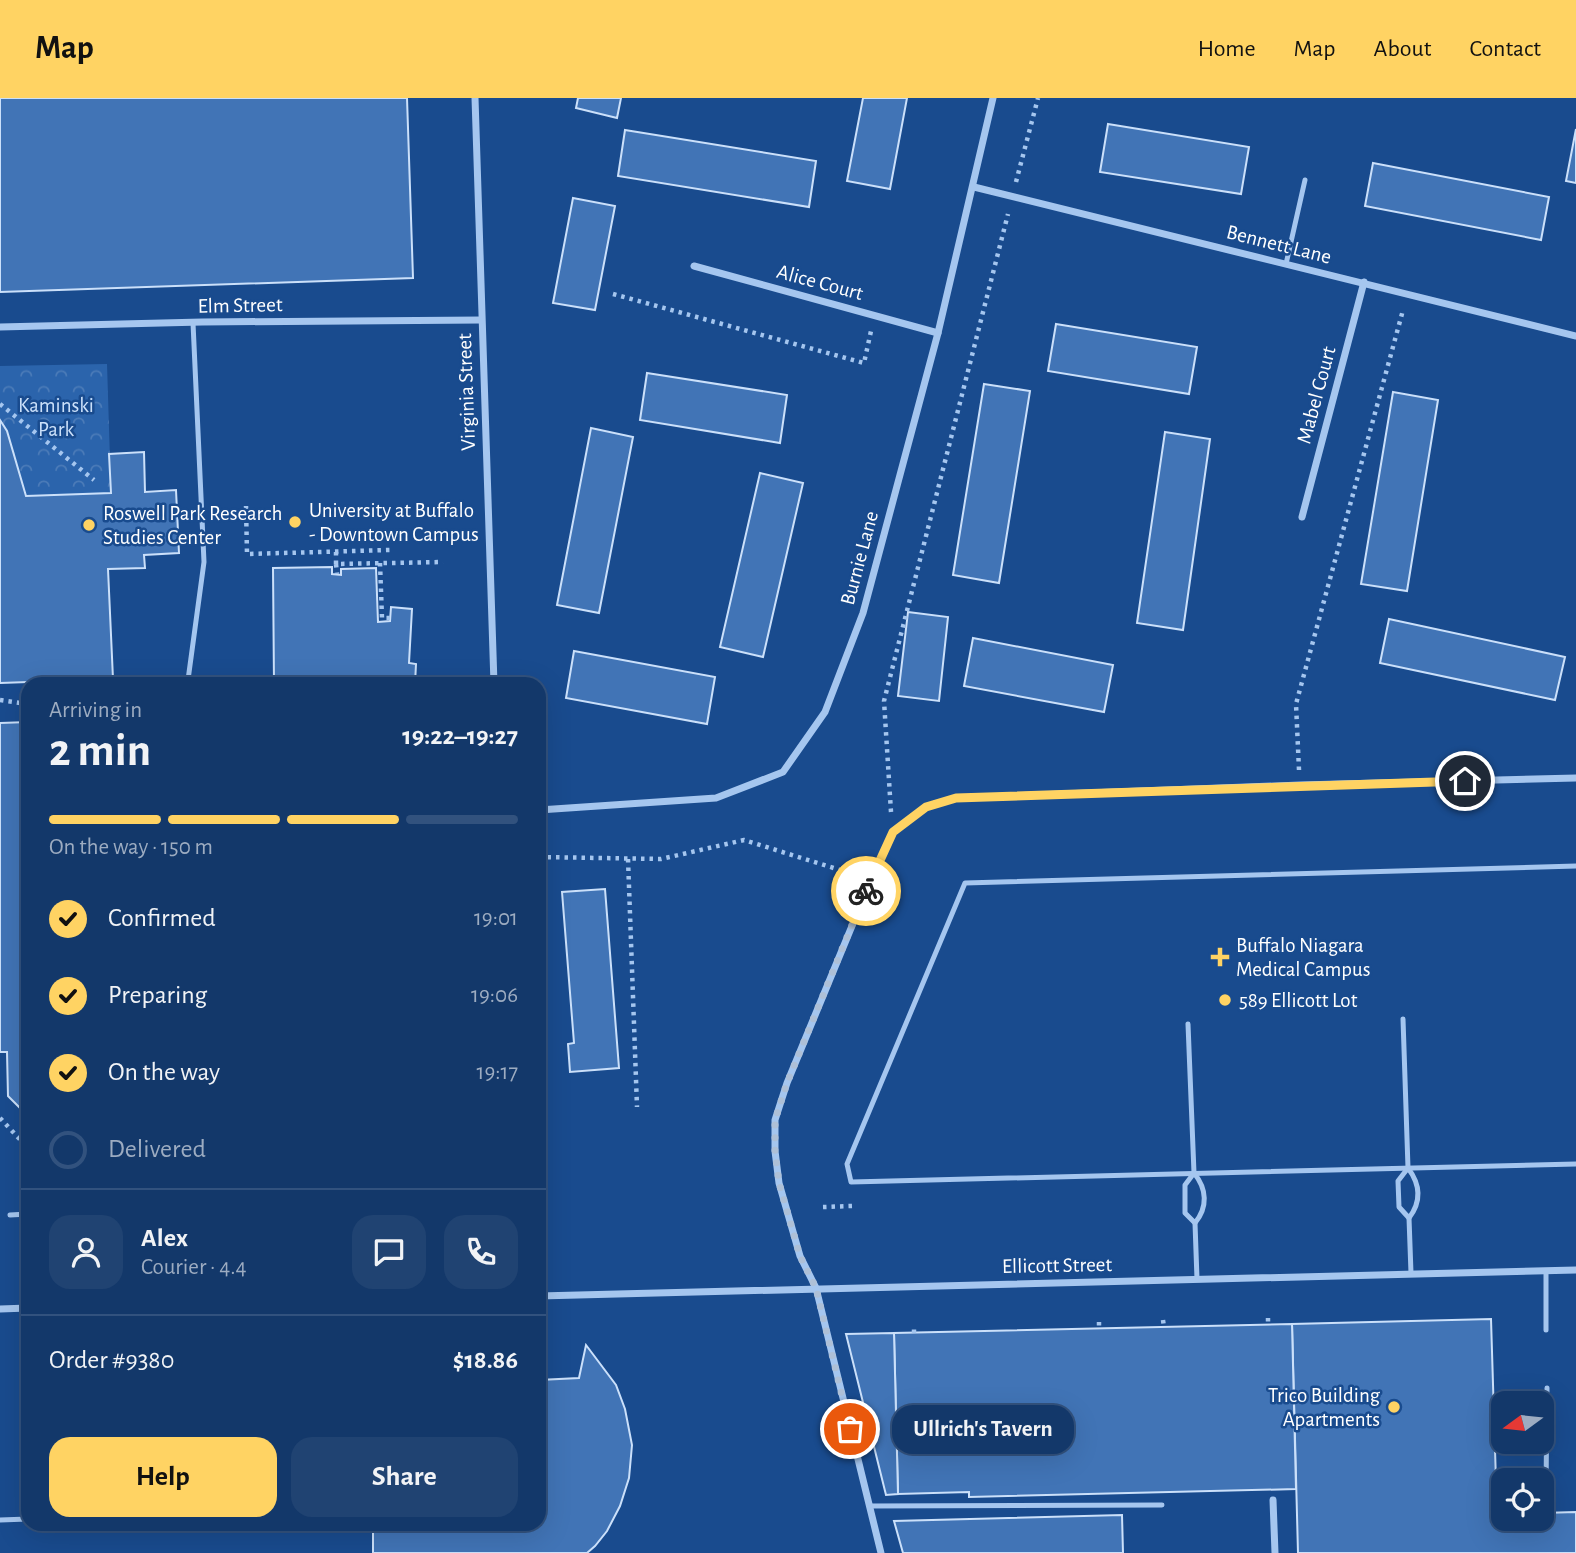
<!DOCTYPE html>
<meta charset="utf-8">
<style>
body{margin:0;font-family:"Alegreya Sans",sans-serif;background:#204372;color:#f1f3f6;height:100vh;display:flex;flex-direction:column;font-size:26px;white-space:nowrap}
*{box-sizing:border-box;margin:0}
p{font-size:23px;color:#9dacc1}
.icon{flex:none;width:38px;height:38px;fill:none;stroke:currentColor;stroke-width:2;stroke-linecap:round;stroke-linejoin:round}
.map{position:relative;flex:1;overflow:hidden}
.sheet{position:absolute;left:21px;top:579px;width:525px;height:854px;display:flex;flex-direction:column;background:#13386a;border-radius:21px;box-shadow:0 7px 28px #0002,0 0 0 2px #32527e}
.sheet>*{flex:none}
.needle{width:46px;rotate:255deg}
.tools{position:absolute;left:1491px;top:1293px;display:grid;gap:14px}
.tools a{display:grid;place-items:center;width:63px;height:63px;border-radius:14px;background:#13386a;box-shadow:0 7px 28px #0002,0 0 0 2px #32527e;font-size:35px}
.pin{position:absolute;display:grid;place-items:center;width:60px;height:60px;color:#fff;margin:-30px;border:4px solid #fff;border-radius:50%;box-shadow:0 2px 7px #0007}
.courier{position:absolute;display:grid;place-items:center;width:70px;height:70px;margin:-35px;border:5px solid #ffd363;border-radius:50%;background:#fff;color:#222;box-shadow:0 2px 9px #0007}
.bubble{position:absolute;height:49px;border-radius:21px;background:#13386a;box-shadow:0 7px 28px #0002,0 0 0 2px #32527e;font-size:23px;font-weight:600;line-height:49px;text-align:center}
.overview em{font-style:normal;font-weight:600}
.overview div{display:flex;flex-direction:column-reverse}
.overview{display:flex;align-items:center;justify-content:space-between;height:119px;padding:0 28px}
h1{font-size:46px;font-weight:600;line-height:52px}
.bar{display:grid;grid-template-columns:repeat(4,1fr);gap:10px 7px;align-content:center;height:84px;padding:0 28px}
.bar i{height:9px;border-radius:5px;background:#32527e}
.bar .selected{background:#ffd363}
.bar p{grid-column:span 4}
.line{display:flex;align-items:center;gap:18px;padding:0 28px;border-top:2px solid #32527e}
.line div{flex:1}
.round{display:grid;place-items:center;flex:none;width:74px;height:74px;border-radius:21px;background:#204372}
ol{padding:0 28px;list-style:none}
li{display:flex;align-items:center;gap:21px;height:77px}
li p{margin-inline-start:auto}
li .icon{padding:7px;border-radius:50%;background:#ffd363;color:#111;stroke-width:4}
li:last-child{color:#9dacc1}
li i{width:38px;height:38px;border:4px solid #32527e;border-radius:50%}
.button{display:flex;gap:14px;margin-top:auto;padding:14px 28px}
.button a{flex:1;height:80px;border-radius:21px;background:#ffd363;color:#111;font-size:28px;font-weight:600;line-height:80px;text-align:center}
.button a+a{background:#204372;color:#f1f3f6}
header{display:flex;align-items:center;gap:42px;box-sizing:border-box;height:98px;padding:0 35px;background:#ffd363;color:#111}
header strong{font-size:33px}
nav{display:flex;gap:38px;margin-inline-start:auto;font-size:24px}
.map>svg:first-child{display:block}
</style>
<header>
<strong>Map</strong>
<nav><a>Home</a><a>Map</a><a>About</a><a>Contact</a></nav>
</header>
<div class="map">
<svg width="1576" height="1455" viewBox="0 0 1576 1455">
<defs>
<pattern id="park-crowns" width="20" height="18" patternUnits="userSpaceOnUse" patternTransform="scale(1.75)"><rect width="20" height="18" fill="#2b64ac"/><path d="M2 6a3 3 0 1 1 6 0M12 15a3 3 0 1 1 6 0" fill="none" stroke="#4b7bb8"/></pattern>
</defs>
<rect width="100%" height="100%" fill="#194b8e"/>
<!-- park -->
<path fill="url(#park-crowns)" d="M107,266l4,129 -85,3 -19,-65 -7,-11v-54z"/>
<!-- building -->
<g fill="#4174b6" stroke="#cbe0fa" stroke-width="2">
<path d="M0,0h407l6,180 -413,14z"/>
<path d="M578,0h43l-4,20 -41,-10z"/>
<path d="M863,0h44l-17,91 -43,-8z"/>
<path d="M1108,26l141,23 -8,47 -141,-22z"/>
<path d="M1576,31v54l-10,-2z"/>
<path d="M625,32l191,31 -7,46 -191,-31z"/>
<path d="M1373,65l176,34 -8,43 -176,-34z"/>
<path d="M573,100l42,8 -20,104 -42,-7z"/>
<path d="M1056,226l141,23 -8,47 -141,-23z"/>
<path d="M647,275l140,22 -7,48 -140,-23z"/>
<path d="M984,286l46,7 -31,192 -46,-8z"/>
<path d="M1393,294l45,8 -31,191 -46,-7z"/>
<path d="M0,322l7,11 19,65 85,-3 -2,-39 35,-2 1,40 31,-2 3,63 -35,2 1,13 -37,1 5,110 -113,4z"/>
<path d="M591,330l42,9 -34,176 -42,-8z"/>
<path d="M1165,334l45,7 -27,191 -46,-7z"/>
<path d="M760,375l43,10 -40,174 -43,-10z"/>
<path d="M332,469v7l9,1v-6l35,-1 2,54 12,-1 1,-14 21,2 -3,54 7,1 -1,20h-141l-1,-116z"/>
<path d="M908,514l40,5 -9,84 -41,-5z"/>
<path d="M1389,521l176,38 -10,43 -175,-37z"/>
<path d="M973,540l140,27 -9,47 -140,-26z"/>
<path d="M574,553l141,26 -8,47 -141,-26z"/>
<path d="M28,624v419h-1l-1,-27 -18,-18 -1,-44h-7v-329z"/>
<path d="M605,791l14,179 -49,4 -2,-28 6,-1 -12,-151z"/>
<path d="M1491,1221l6,195h6v5h39v-6l34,-1v41h-278l-6,-229z"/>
<path d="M1292,1226l4,165 -327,8v-5l-71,2 -4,-161z"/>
<path d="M894,1235l4,161 -12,1 -40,-161z"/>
<path d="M586,1247l30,40 9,24 7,36 -3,33 -9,28 -13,25 -12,15 -8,7h-214v-29h166v-144l40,-2z"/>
<path d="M1122,1417l1,38h-220l-9,-32z"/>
</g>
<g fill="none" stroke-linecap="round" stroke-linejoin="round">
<!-- path -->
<g stroke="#a5c6ef" stroke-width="4.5" stroke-dasharray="3.5 5" stroke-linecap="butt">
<path d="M1016,84l22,-84"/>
<path d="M613,196l251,69 7,-32"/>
<path d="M0,306l94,76"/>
<path d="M246,408l1,48 143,-4"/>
<path d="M336,454v12l107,-2"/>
<path d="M380,465l2,55h8"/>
<path d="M336,466l1,10"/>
<path d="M0,602l28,4"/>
<path d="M1299,672l-3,-66 107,-394"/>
<path d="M891,714l-7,-111 124,-487"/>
<path d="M539,759l122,2 83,-19 112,35"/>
<path d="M628,761l9,248"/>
<path d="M0,1020l28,30"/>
<path d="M823,1109l29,-1"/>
<path d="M1268,1220v7"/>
<path d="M1163,1222l1,7"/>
<path d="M1099,1224v7"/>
<path d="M914,1235v-8"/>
</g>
<!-- service -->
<g stroke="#a5c6ef" stroke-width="5">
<path d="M1286,166l19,-84"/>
<path d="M188,582l16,-118 -11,-239"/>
<path d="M1576,768l-611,17 -118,281 4,18 725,-18"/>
<path d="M1403,921l5,149"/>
<path d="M1188,926l6,149"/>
<path d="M1408,1070c12,16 14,33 1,50l-10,-11 -1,-26z"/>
<path d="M1194,1075c13,16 14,34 1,50l-10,-10v-28z"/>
<path d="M10,1117l18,-1"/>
<path d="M1409,1120l2,55"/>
<path d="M1195,1125l2,56"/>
<path d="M1546,1232v-59"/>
<path d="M1546,1393l1,-103"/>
<path d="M869,1408l293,-1"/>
<path d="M0,1422l28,-1"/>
</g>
<!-- minor -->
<g stroke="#a5c6ef" stroke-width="7">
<path d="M475,0l19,586"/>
<path d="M974,89l602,149"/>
<path d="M694,168l244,67"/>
<path d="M0,229l202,-5 279,-2"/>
<path d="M1302,419l62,-235"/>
<path d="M539,712l177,-12 67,-26 42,-60 38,-99 75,-280 55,-235"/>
<path d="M539,1198l1037,-26"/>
<path d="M0,1211l28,-1"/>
<path d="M1273,1402l2,53"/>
<path d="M881,1455l-65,-265 -16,-32 -21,-73 -4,-32v-31l12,-37 84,-203 22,-48 33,-25 30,-9 344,-13 276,-7"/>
</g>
</g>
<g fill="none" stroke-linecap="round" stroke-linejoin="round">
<!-- done -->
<path stroke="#aec0d7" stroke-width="7" stroke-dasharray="0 12.6" d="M850,1331l-34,-141 -16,-32 -21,-73 -4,-32v-31l12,-37 79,-192"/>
<!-- route -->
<path stroke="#ffd363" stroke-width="9" d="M866,793l27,-59 33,-25 30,-9 509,-17"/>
</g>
<!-- markers -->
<g fill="#ffd363" stroke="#194b8e" stroke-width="2.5">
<circle cx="295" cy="424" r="7"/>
<circle cx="89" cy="427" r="7"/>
<path d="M1216.5 848.5h7v7h7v7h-7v7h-7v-7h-7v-7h7z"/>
<circle cx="1225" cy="902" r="7"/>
<circle cx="1394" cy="1309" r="7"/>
</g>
<g text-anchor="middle" stroke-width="5" stroke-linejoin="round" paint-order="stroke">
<!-- street labels -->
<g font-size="21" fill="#fff" stroke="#194b8e">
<text transform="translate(1279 146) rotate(14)" y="7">Bennett Lane</text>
<text transform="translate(820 184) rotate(15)" y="7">Alice Court</text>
<text transform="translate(240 207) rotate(-1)" y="7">Elm Street</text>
<text transform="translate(466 294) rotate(-92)" y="7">Virginia Street</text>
<text transform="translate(1316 297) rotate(-75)" y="7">Mabel Court</text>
<text transform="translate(859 460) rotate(-75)" y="7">Burnie Lane</text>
<text transform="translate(1057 1167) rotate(-1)" y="7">Ellicott Street</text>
</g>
<!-- park labels -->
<g font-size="21" fill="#cbe0fa" stroke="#194b8e">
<text x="56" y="314">Kaminski<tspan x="56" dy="24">Park</tspan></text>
</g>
<!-- poi labels -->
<g font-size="21" fill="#fff" stroke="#194b8e" text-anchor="start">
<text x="309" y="419">University at Buffalo<tspan x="309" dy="24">- Downtown Campus</tspan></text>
<text x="103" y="422">Roswell Park Research<tspan x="103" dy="24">Studies Center</tspan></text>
<text x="1236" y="854">Buffalo Niagara<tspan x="1236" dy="24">Medical Campus</tspan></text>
<text x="1239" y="909">589 Ellicott Lot</text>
<text x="1380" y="1304" text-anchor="end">Trico Building<tspan x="1380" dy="24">Apartments</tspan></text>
</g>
</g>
</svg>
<div class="tools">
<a><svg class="needle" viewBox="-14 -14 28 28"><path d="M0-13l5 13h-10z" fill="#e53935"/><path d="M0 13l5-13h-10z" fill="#9dacc1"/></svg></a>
<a><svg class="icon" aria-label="locate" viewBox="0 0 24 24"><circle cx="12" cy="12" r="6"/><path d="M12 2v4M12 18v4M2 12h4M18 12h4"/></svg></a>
</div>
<div class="pin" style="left:850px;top:1331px;background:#ea580c"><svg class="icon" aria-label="bag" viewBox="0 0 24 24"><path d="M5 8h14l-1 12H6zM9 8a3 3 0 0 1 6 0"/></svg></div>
<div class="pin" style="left:1465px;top:683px;background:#1f2937"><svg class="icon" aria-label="home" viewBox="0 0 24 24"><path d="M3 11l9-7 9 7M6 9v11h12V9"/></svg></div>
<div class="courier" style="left:866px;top:793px"><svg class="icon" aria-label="bike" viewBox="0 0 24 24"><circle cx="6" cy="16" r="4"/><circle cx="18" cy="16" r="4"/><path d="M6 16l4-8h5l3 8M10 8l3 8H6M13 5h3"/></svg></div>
<div class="bubble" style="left:892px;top:1307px;width:182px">Ullrich's Tavern</div>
<section class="sheet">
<div class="overview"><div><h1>2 min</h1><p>Arriving in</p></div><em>19:22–19:27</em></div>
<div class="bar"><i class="selected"></i><i class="selected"></i><i class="selected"></i><i></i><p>On the way · 150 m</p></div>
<ol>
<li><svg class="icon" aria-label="check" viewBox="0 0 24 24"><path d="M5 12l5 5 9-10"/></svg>Confirmed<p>19:01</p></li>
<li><svg class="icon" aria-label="check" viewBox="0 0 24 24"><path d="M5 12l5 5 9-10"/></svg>Preparing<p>19:06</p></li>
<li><svg class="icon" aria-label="check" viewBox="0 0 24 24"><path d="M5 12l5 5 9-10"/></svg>On the way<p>19:17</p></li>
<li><i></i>Delivered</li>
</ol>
<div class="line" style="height:126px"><a class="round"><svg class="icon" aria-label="person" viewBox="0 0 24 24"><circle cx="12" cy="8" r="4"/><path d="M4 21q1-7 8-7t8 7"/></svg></a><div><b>Alex</b><p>Courier · 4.4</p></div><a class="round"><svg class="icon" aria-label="chat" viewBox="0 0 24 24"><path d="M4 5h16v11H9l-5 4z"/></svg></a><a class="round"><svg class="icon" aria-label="phone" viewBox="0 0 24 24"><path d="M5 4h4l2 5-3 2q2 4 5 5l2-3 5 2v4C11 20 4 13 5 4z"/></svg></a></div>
<div class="line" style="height:91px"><div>Order #9380</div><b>$18.86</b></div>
<div class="button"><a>Help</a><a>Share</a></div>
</section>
</div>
